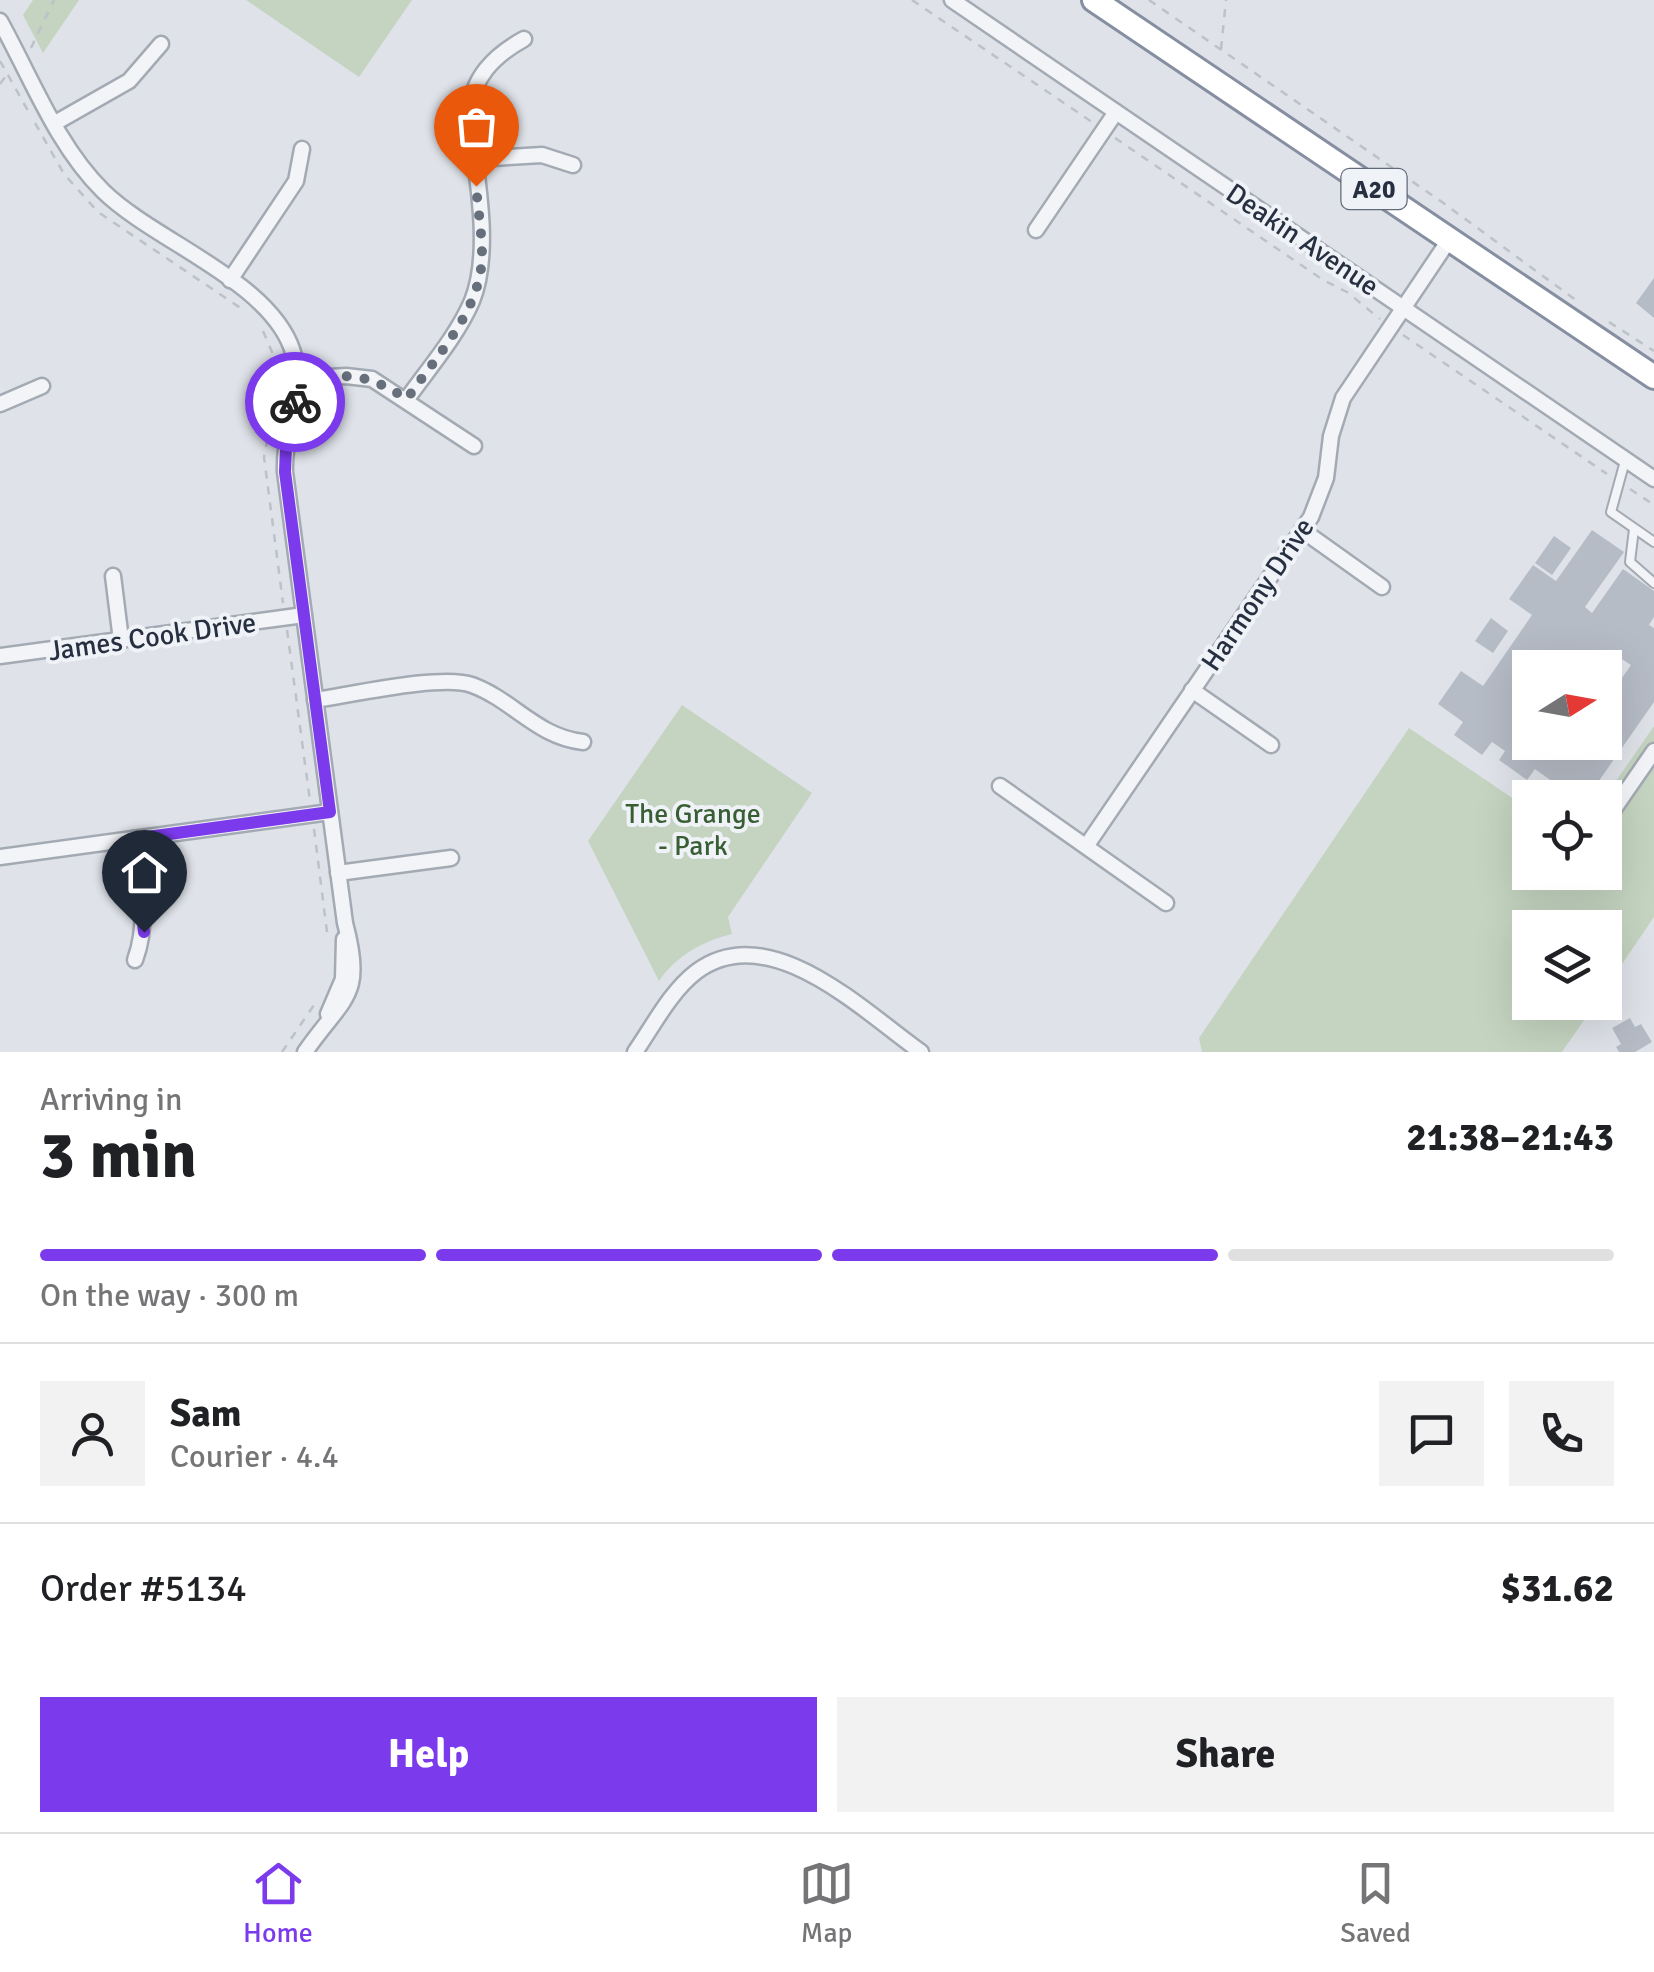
<!DOCTYPE html>
<meta charset="utf-8">
<style>
body{margin:0;font-family:Signika,sans-serif;background:#f2f2f2;color:#202124;height:100vh;display:flex;flex-direction:column;font-size:38px;white-space:nowrap}
*{box-sizing:border-box;margin:0}
p{font-size:32px;color:#757577}
.icon{flex:none;width:55px;height:55px;fill:none;stroke:currentColor;stroke-width:2;stroke-linecap:round;stroke-linejoin:round}
.map{position:relative;height:1052px;overflow:hidden}
.drawer{display:flex;flex-direction:column;background:#fff;flex:1}
.drawer>*{flex:none}
.needle{width:65px;rotate:79deg}
.controls{position:absolute;left:1512px;top:650px;display:grid;gap:20px}
.controls a{display:grid;place-items:center;width:110px;height:110px;border-radius:0px;background:#fff;box-shadow:0 10px 40px #0002;font-size:50px}
.pin{position:absolute;display:grid;place-items:center;width:85px;height:85px;color:#fff;margin:-102px -42px;border-radius:50% 50% 50% 0;rotate:-45deg;box-shadow:0 0 10px #0007}
.pin .icon{rotate:45deg}
.courier{position:absolute;display:grid;place-items:center;width:100px;height:100px;margin:-50px;border:8px solid #7c3aed;border-radius:50%;background:#fff;color:#222;box-shadow:0 2px 12px #0007}
.headline em{font-style:normal;font-weight:800}
.headline div{display:flex;flex-direction:column-reverse}
.headline{display:flex;align-items:center;justify-content:space-between;height:170px;padding:0 40px}
h1{font-size:65px;font-weight:800;line-height:75px}
.bar{display:grid;grid-template-columns:repeat(4,1fr);gap:15px 10px;align-content:center;height:120px;padding:0 40px}
.bar i{height:12px;border-radius:8px;background:#e0e0e0}
.bar .active{background:#7c3aed}
.bar p{grid-column:span 4}
.line{display:flex;align-items:center;gap:25px;padding:0 40px;border-top:2px solid #e0e0e0}
.line div{flex:1}
.round{display:grid;place-items:center;flex:none;width:105px;height:105px;border-radius:0px;background:#f2f2f2}
.primary-button{display:flex;gap:20px;margin-top:auto;padding:20px 40px}
.primary-button a{flex:1;height:115px;border-radius:0px;background:#7c3aed;color:#fff;font-size:40px;font-weight:800;line-height:115px;text-align:center}
.primary-button a+a{background:#f2f2f2;color:#202124}
.tabs{display:flex;justify-content:space-around;align-items:center;height:140px;border-top:2px solid #e0e0e0;background:#fff;font-size:28px;color:#757577}
.tabs a{display:grid;justify-items:center;gap:5px}
.tabs .active{color:#7c3aed}
.map>svg:first-child{display:block}
</style>
<div class="map">
<svg width="1654" height="1052" viewBox="0 0 1654 1052">
<rect width="100%" height="100%" fill="#dfe3e9"/>
<!-- green -->
<g fill="#c4d4c0">
<path d="M33,0h46l-36,53 -20,-38z"/>
<path d="M246,0h166l-53,77z"/>
<path d="M682,705l130,88 -84,124 4,17c-29,7 -56,22 -73,47l-71,-140z"/>
<path d="M1654,726v191l-49,72v-61h-75v74l66,1 -34,49h-360l-3,-14 210,-310 121,82v62h75v-75z"/>
</g>
<!-- building -->
<g fill="#b6bcc6" fill-rule="evenodd">
<path d="M1654,278v40l-18,-15z"/>
<path d="M1592,530l32,22 -39,55 7,6 31,-44 31,22v26l-5,8 5,3v74l-67,96h-12l-40,-29 -8,11 -28,-20 6,-9 -13,-9 -10,13 -28,-20 9,-13 -25,-18 23,-33 22,15 49,-71 -23,-16 24,-34 23,16zM1552,655l8,6 -5,7h50v11l15,-21 11,7 -23,33 -3,-3v47h-26l-5,8 -11,-8h-33v-37l-7,10 -8,-5 15,-22v-20h14z"/>
<path d="M1554,536l17,12 -19,27 -17,-12z"/>
<path d="M1491,618l17,13 -15,22 -18,-12z"/>
<path d="M1630,1018l5,9 6,-3 11,18 -17,10h-16l-3,-5 5,-3 -9,-16z"/>
</g>
<g fill="none" stroke-linecap="round" stroke-linejoin="round">
<!-- service casing -->
<g stroke="#a4aab3" stroke-width="12">
<g id="service">
<path d="M1625,461l-14,51 43,30"/>
<path d="M1634,529l-4,33 24,21"/>
</g>
</g>
<!-- minor casing -->
<g stroke="#a4aab3" stroke-width="19">
<g id="minor">
<path d="M952,0l702,479"/>
<path d="M0,21c31,56 57,125 103,170 52,51 168,90 190,161 12,41 -10,79 -8,120l60,451c20,74 -1,73 -40,129"/>
<path d="M55,123l74,-42 32,-37"/>
<path d="M474,159l68,-4 31,10"/>
<path d="M1036,230l80,-118"/>
<path d="M230,280l66,-99 6,-32"/>
<path d="M297,379l49,-3 26,3 102,67"/>
<path d="M407,399c22,-31 50,-63 65,-98 21,-52 3,-132 -3,-187 3,-36 24,-58 55,-75"/>
<path d="M0,404l42,-18"/>
<path d="M1302,530l80,57"/>
<path d="M113,576l8,64"/>
<path d="M0,656l304,-41"/>
<path d="M1192,690l79,55"/>
<path d="M315,700c36,-5 127,-26 157,-15 41,15 65,52 111,57"/>
<path d="M1000,786l166,117"/>
<path d="M1605,822l49,-71"/>
<path d="M133,839c6,41 17,81 2,121"/>
<path d="M1087,845l224,-328 15,-39 5,-42 12,-38 106,-158"/>
<path d="M0,857l330,-45"/>
<path d="M338,873l113,-15"/>
<path d="M328,1014l15,-35 1,-40"/>
<path d="M635,1052c18,-26 36,-61 61,-80 73,-55 167,39 225,80"/>
</g>
</g>
<!-- trunk casing -->
<g stroke="#868fa1" stroke-width="28">
<path id="trunk" d="M1094,0l560,377"/>
</g>
<!-- path -->
<g stroke="#bdc1c8" stroke-width="2.5" stroke-dasharray="8 8" stroke-linecap="butt">
<path d="M912,0l180,122"/>
<path d="M1149,0l293,202 135,99"/>
<path d="M31,48l23,-48"/>
<path d="M1221,49l5,-49"/>
<path d="M0,61l31,55"/>
<path d="M0,84l6,-8"/>
<path d="M35,123l29,51 34,38 147,99"/>
<path d="M1115,138l208,142 24,12 33,27"/>
<path d="M1609,322l45,29"/>
<path d="M263,331l12,28 4,19 -15,79 19,146"/>
<path d="M1403,335l204,139"/>
<path d="M1630,489l24,16"/>
<path d="M287,630l23,171"/>
<path d="M314,829l14,111"/>
<path d="M282,1052l34,-50"/>
</g>
<!-- service -->
<use href="#service" stroke="#f2f4f7" stroke-width="8"/>
<!-- minor -->
<use href="#minor" stroke="#f2f4f7" stroke-width="14"/>
<!-- trunk -->
<use href="#trunk" stroke="#fff" stroke-width="22"/>
</g>
<g fill="none" stroke-linecap="round" stroke-linejoin="round">
<!-- done -->
<path stroke="#676f7c" stroke-width="10" stroke-dasharray="0 18" d="M295,402l3,-23c50,-4 65,-8 109,20 29,-43 74,-88 75,-143 0,-23 -4,-47 -6,-70"/>
<!-- route -->
<path stroke="#7c3aed" stroke-width="12" d="M144,932l-11,-93 197,-27 -45,-340 1,-25 9,-45"/>
</g>
<g text-anchor="middle" stroke-width="8" stroke-linejoin="round" paint-order="stroke">
<!-- shield labels -->
<rect fill="#eff2f7" stroke="#636a78" stroke-width="2.5" x="1341.5" y="169" width="65" height="40" rx="8"/>
<g font-size="25" font-weight="bold" fill="#273041">
<text x="1374" y="198">A20</text>
</g>
<!-- street labels -->
<g font-size="28" fill="#273041" stroke="#eff2f7">
<text transform="translate(1303 239) rotate(34)" y="10">Deakin Avenue</text>
<text transform="translate(1257 594) rotate(-56)" y="10">Harmony Drive</text>
<text transform="translate(152 636) rotate(-8)" y="10">James Cook Drive</text>
</g>
<!-- park labels -->
<g font-size="28" fill="#3a5e34" stroke="#eff2f7">
<text x="693" y="823">The Grange<tspan x="693" dy="32">- Park</tspan></text>
</g>
</g>
</svg>
<div class="controls">
<a><svg class="needle" viewBox="-14 -14 28 28"><path d="M0-13l5 13h-10z" fill="#e53935"/><path d="M0 13l5-13h-10z" fill="#757577"/></svg></a>
<a><svg class="icon" aria-label="locate" viewBox="0 0 24 24"><circle cx="12" cy="12" r="6"/><path d="M12 2v4M12 18v4M2 12h4M18 12h4"/></svg></a>
<a><svg class="icon" aria-label="layers" viewBox="0 0 24 24"><path d="M12 4l9 5-9 5-9-5zM3 14l9 5 9-5"/></svg></a>
</div>
<div class="pin" style="left:476px;top:186px;background:#ea580c"><svg class="icon" aria-label="bag" viewBox="0 0 24 24"><path d="M5 8h14l-1 12H6zM9 8a3 3 0 0 1 6 0"/></svg></div>
<div class="pin" style="left:144px;top:932px;background:#1f2937"><svg class="icon" aria-label="home" viewBox="0 0 24 24"><path d="M3 11l9-7 9 7M6 9v11h12V9"/></svg></div>
<div class="courier" style="left:295px;top:402px"><svg class="icon" aria-label="bike" viewBox="0 0 24 24"><circle cx="6" cy="16" r="4"/><circle cx="18" cy="16" r="4"/><path d="M6 16l4-8h5l3 8M10 8l3 8H6M13 5h3"/></svg></div>
</div>
<section class="drawer">
<div class="headline"><div><h1>3 min</h1><p>Arriving in</p></div><em>21:38–21:43</em></div>
<div class="bar"><i class="active"></i><i class="active"></i><i class="active"></i><i></i><p>On the way · 300 m</p></div>
<div class="line" style="height:180px"><a class="round"><svg class="icon" aria-label="person" viewBox="0 0 24 24"><circle cx="12" cy="8" r="4"/><path d="M4 21q1-7 8-7t8 7"/></svg></a><div><b>Sam</b><p>Courier · 4.4</p></div><a class="round"><svg class="icon" aria-label="chat" viewBox="0 0 24 24"><path d="M4 5h16v11H9l-5 4z"/></svg></a><a class="round"><svg class="icon" aria-label="phone" viewBox="0 0 24 24"><path d="M5 4h4l2 5-3 2q2 4 5 5l2-3 5 2v4C11 20 4 13 5 4z"/></svg></a></div>
<div class="line" style="height:130px"><div>Order #5134</div><b>$31.62</b></div>
<div class="primary-button"><a>Help</a><a>Share</a></div>
</section>
<nav class="tabs">
<a class="active"><svg class="icon" aria-label="home" viewBox="0 0 24 24"><path d="M3 11l9-7 9 7M6 9v11h12V9"/></svg>Home</a>
<a><svg class="icon" aria-label="map" viewBox="0 0 24 24"><path d="M3 6l6-2 6 2 6-2v14l-6 2-6-2-6 2zM9 4v14M15 6v14"/></svg>Map</a>
<a><svg class="icon" aria-label="saved" viewBox="0 0 24 24"><path d="M7 4h10v16l-5-4-5 4z"/></svg>Saved</a>
</nav>
